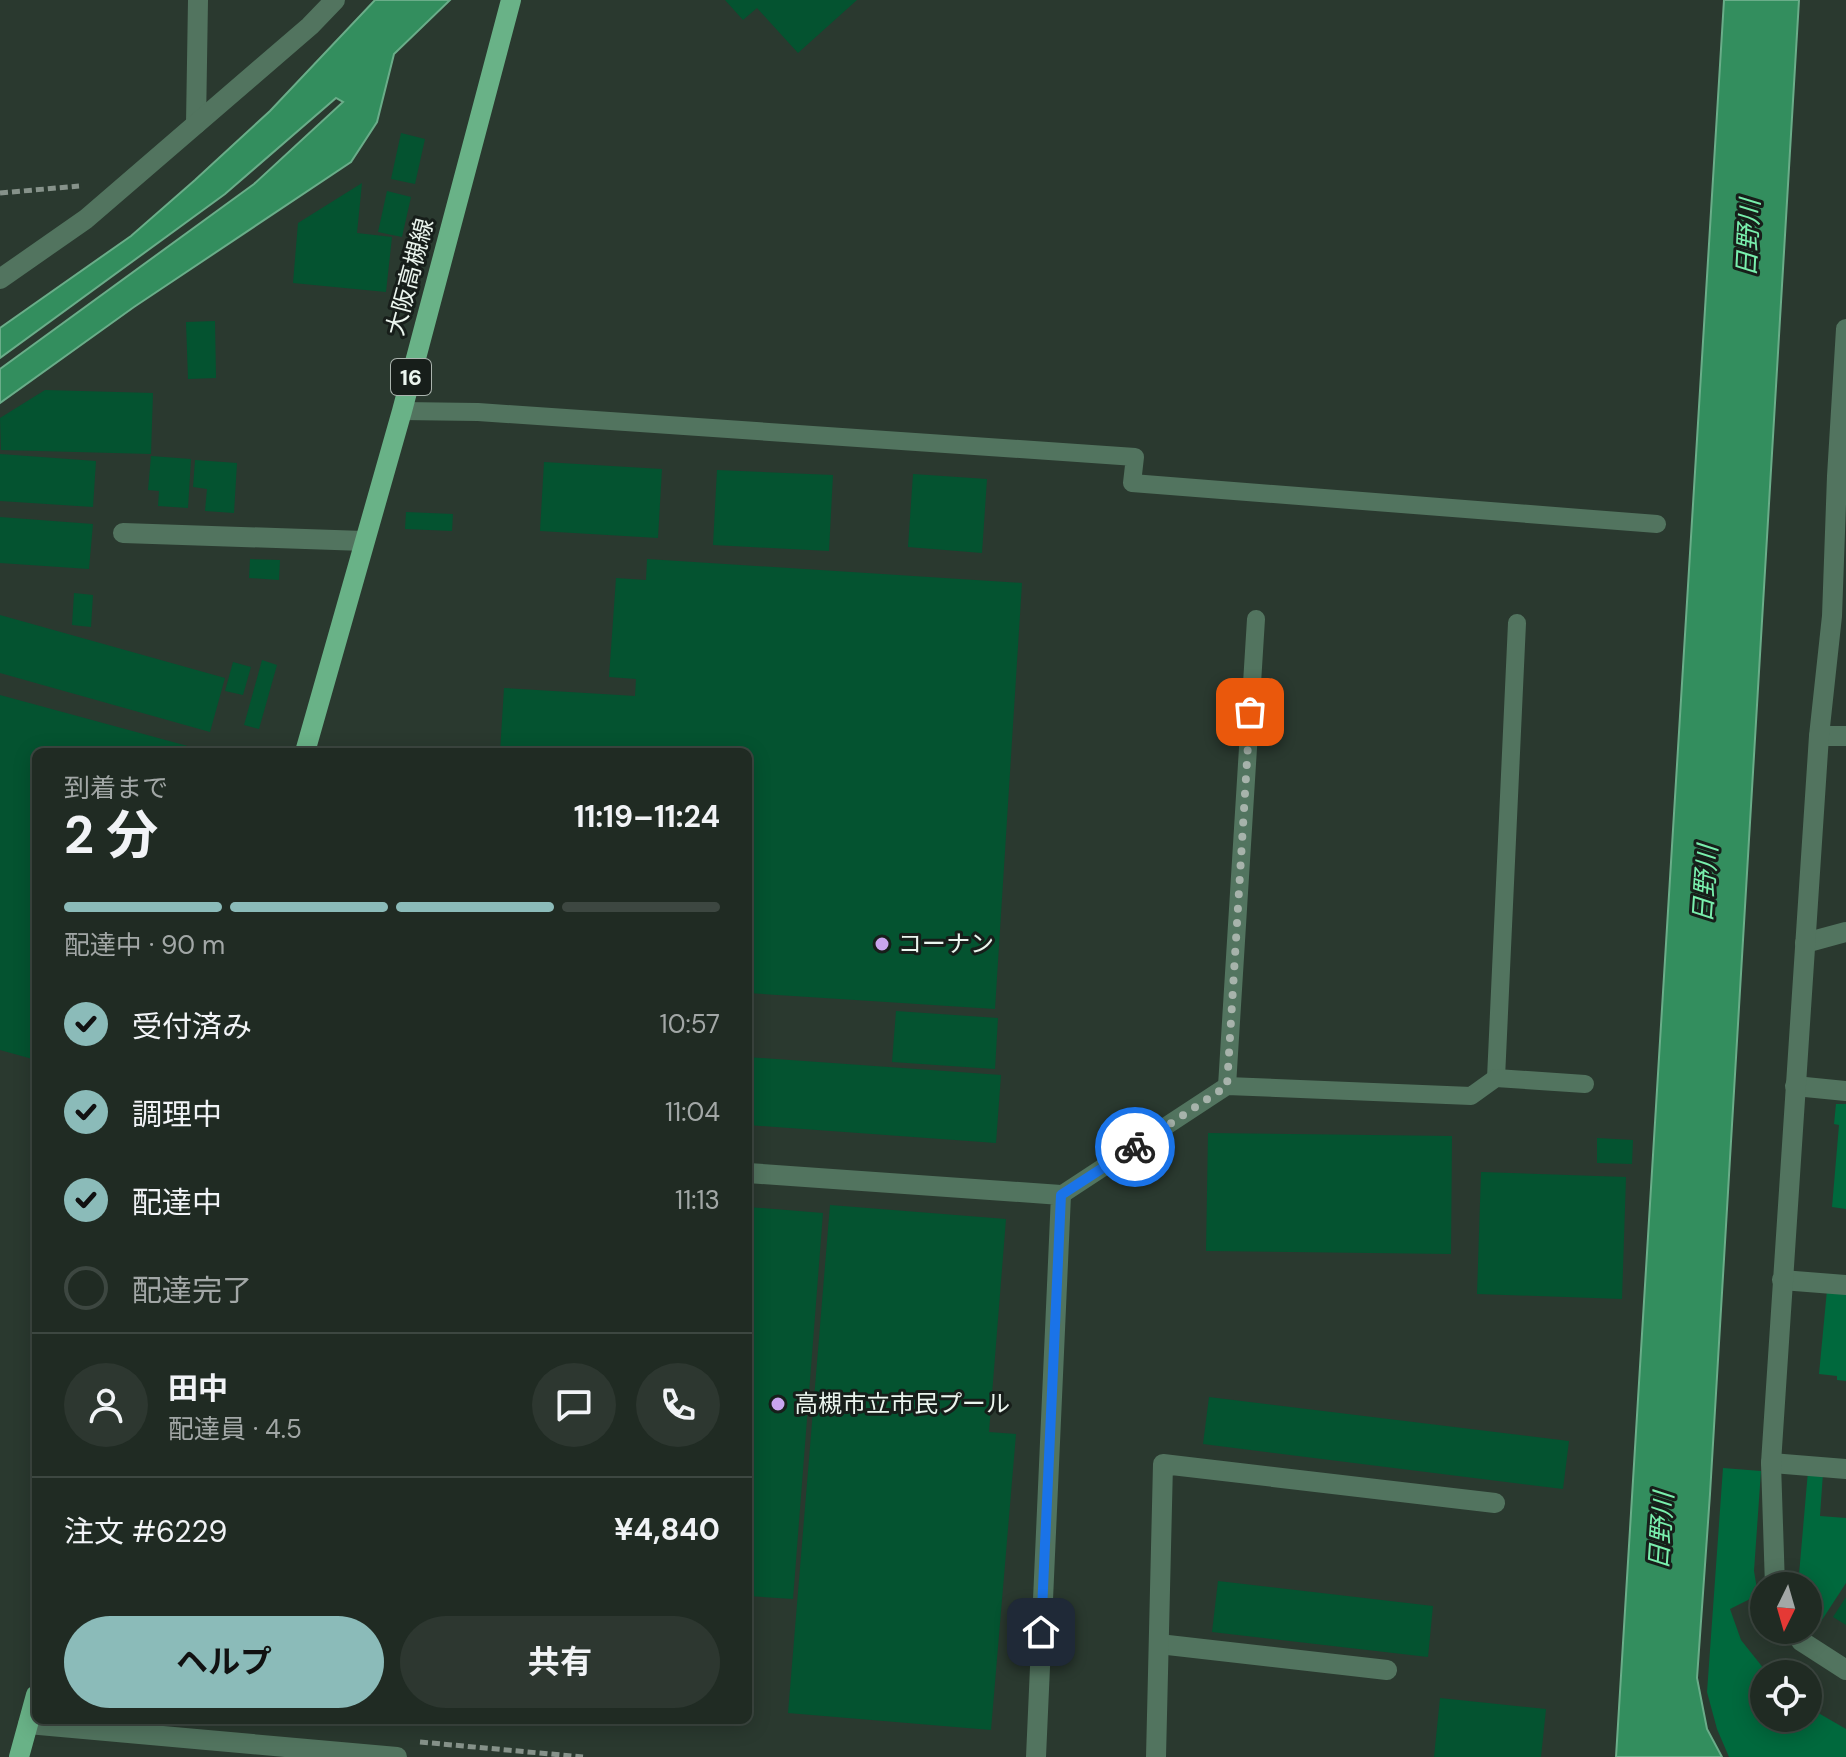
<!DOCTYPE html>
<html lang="ja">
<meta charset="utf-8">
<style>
body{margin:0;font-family:"DM Sans","Noto Sans JP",sans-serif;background:#2d3730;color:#f1f3f6;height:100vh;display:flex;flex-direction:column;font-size:30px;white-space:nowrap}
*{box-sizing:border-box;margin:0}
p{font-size:26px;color:#a2a7a6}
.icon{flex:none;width:44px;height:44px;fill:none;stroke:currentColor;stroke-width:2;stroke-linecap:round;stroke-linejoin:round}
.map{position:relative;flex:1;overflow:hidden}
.panel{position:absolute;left:32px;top:748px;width:720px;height:976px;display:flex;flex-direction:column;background:#202b23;border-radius:12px;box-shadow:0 4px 20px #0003,0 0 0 2px #3d4741}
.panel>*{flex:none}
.needle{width:52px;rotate:185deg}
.tools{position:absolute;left:1750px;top:1572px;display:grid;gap:16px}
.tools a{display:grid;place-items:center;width:72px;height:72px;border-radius:50%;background:#202b23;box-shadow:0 4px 20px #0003,0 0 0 2px #3d4741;font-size:40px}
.pin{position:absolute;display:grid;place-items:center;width:68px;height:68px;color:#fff;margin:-34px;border-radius:16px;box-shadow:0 4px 12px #0006}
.courier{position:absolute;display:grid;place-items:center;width:80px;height:80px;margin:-40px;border:6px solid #1a73e8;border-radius:50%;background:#fff;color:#222;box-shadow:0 2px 10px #0007}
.overview em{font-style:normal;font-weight:700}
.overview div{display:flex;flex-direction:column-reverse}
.overview{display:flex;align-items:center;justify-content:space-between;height:136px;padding:0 32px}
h1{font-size:52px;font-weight:700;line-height:60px}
.bar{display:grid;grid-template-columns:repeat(4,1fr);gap:12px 8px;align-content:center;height:96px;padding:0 32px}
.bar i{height:10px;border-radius:6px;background:#3d4741}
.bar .selected{background:#8bbbb9}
.bar p{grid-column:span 4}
.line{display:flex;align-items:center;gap:20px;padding:0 32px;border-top:2px solid #3d4741}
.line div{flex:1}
.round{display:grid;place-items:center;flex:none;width:84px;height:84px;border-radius:42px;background:#2d3730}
ol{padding:0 32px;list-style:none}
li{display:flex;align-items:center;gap:24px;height:88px}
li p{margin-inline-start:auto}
li .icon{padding:8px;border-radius:50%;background:#8bbbb9;color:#111;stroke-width:4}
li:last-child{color:#a2a7a6}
li i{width:44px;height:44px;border:4px solid #3d4741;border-radius:50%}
.button{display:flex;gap:16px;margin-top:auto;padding:16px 32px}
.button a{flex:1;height:92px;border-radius:48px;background:#8bbbb9;color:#111;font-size:32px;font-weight:700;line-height:92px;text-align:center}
.button a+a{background:#2d3730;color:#f1f3f6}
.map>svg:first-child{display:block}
</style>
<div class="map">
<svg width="1846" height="1757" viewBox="0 0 1846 1757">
<rect width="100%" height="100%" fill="#2a392f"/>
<!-- green -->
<g fill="#00693d">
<path d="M1836,1104h10v105l-14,-2 7,-82 -5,-1z"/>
<path d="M1827,1290l19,2v89l-9,-1v-4l-18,-2z"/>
<path d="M1723,1468l38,3 -7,100 4,24 -28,14 11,31 27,34h-4v44h44v-11l38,22v28h-117l-12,-28 -10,-37z"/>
<path d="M1808,1471l15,2 -3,43 26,2v65l-26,40 -12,-13v-24h-10z"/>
</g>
<!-- water -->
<g fill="#338e5e" stroke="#6aad89" stroke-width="2">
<path d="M375,0h75l-56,54 -17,68 -26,40 -217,145 -134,96v-34l254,-185 89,-82 -7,-4 -111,96 -225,164v-30l131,-92 64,-56 75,-69z"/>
<path d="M1724,0h75l-89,1494 -13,184 10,51 15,28h-106z"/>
</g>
<!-- building -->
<g fill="#045330">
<path d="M725,0h132l-59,53 -41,-45 -14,12z"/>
<path d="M401,133l24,6 -10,45 -24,-5z"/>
<path d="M362,183l-5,50 35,4 -6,55 -93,-9 5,-60z"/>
<path d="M387,191l24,6 -9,40 -24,-5z"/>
<path d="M215,321l1,57 -28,1 -2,-57z"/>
<path d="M45,390l108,3 -2,61 -150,-4 -1,-32z"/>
<path d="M0,454l96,7 -3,46 -93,-6z"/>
<path d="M151,456l40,3 -3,49 -30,-2 1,-15 -11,-1z"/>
<path d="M195,460l42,3 -3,50 -29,-2 2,-22 -14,-2z"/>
<path d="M544,462l118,7 -4,69 -118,-7z"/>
<path d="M717,470l116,5 -4,76 -116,-6z"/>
<path d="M913,474l74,5 -5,74 -74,-6z"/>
<path d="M406,512l47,2 -1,17 -47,-2z"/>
<path d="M0,517l93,7 -4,45 -89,-6z"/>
<path d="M250,559l30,1 -1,20 -30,-2z"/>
<path d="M647,559l375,24 -27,426 -247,-16v-241h-248l4,-64 131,8 1,-17 -27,-2 7,-99 30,2z"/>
<path d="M74,593l19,2 -2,32 -19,-2z"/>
<path d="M0,615l225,63 -15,54 -210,-59z"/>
<path d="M262,660l15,5 -18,64 -15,-4z"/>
<path d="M233,662l18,5 -8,28 -18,-4z"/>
<path d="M0,695l206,56 -170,1v308l-36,-10z"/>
<path d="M896,1011l102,7 -3,51 -103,-7z"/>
<path d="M748,1057l253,18 -5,68 -248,-18z"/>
<path d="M1208,1133l244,3 -1,118 -245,-3z"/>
<path d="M1597,1138l36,2 -1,24 -35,-1z"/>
<path d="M1481,1172l145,5 -4,122 -145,-5z"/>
<path d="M830,1205l176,14 -17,213 27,2 -25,296 -203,-17z"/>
<path d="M748,1207l75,6 -30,386 -45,-3z"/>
<path d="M1209,1397l360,44 -6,48 -360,-45z"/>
<path d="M1218,1581l215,25 -5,51 -216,-25z"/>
<path d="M1846,1597v28l-13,-8z"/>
<path d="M1440,1698l106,11 -5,48h-107z"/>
</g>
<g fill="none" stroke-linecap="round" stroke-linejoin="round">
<!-- path -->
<g stroke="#86928a" stroke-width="5" stroke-dasharray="8 4" stroke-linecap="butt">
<path d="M0,193l79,-7"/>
<path d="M420,1742l163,15"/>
</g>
<!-- service -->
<g stroke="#52745f" stroke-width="18">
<path d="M402,411l76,1 657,45 -3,26 525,41"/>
<path d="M1496,1078l21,-455"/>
<path d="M1227,1086l29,-467"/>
<path d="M1061,1195l166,-109 244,10 25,-18 89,6"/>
</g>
<!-- minor -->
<g stroke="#52745f" stroke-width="20">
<path d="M196,124l2,-124"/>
<path d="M0,279l86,-60 224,-193 25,-26"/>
<path d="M123,533l241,8"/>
<path d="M1819,736h27"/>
<path d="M1805,943l41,-11"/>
<path d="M1795,1086l51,5"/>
<path d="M748,1173l313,22 -25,562"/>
<path d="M1782,1280l64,5"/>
<path d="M1771,1463l75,6"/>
<path d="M1775,1586l-4,-123 48,-727 13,-120 5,-140 9,-147"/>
<path d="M1795,1630l6,11 45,29"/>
<path d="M1159,1644l228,26"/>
<path d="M1156,1757l7,-293 332,39"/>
</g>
<!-- tertiary -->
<path stroke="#52745f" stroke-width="20" d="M28,1724l369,33"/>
<!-- primary -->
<g stroke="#69b287" stroke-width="20">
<path d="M305,752l97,-341 109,-411"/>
<path d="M19,1757l17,-62"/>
</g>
</g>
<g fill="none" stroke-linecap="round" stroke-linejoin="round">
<!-- done -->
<path stroke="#a7b3ab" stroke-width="8" stroke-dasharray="0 14.4" d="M1135,1147l92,-61 23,-374"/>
<!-- route -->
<path stroke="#1a73e8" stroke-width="10" d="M1041,1632l20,-437 74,-48"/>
</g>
<!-- markers -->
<g fill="#c9a5ee" stroke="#171e1a" stroke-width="3">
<circle cx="882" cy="944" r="8"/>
<circle cx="778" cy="1404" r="8"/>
</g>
<g text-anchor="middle" stroke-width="6" stroke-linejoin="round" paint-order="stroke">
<!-- shield labels -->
<rect fill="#171e1a" stroke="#abb4ae" stroke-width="2" x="391" y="359" width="40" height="36" rx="6"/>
<g font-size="22" font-weight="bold" fill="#ebf5ee">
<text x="411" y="385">16</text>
</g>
<!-- street labels -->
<g font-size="24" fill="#ebf5ee" stroke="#171e1a">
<text transform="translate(410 277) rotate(-75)" y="8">大阪高槻線</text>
</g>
<!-- poi labels -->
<g font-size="24" fill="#ebf5ee" stroke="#171e1a" text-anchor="start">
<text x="898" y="952">コーナン</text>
<text x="794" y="1412">高槻市立市民プール</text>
</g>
<!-- water labels -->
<g font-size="26" font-style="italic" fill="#79efad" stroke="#171e1a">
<text transform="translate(1748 238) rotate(-87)" y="9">日野川</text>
<text transform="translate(1705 884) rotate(-86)" y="9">日野川</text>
<text transform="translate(1661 1531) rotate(-86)" y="9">日野川</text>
</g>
</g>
</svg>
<div class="tools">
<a><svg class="needle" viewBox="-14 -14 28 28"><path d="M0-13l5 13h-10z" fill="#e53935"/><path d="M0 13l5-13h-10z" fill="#a2a7a6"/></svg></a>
<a><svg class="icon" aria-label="locate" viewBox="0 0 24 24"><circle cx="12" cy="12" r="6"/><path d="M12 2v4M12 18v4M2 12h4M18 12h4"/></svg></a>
</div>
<div class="pin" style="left:1250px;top:712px;background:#ea580c"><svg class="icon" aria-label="bag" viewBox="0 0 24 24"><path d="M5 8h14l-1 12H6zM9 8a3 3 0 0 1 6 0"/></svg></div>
<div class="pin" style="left:1041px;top:1632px;background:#1f2937"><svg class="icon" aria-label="home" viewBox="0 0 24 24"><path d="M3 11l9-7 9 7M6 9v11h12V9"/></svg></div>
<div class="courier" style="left:1135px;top:1147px"><svg class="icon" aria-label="bike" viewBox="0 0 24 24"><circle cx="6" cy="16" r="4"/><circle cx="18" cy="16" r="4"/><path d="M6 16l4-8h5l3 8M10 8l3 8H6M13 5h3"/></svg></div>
<section class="panel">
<div class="overview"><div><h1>2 分</h1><p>到着まで</p></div><em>11:19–11:24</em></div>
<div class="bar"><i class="selected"></i><i class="selected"></i><i class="selected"></i><i></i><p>配達中 · 90 m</p></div>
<ol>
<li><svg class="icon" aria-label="check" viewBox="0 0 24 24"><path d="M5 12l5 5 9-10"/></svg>受付済み<p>10:57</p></li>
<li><svg class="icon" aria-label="check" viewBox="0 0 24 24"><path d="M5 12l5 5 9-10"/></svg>調理中<p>11:04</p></li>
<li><svg class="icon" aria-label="check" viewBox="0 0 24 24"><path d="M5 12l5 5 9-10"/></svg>配達中<p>11:13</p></li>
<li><i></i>配達完了</li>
</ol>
<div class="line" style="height:144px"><a class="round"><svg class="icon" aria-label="person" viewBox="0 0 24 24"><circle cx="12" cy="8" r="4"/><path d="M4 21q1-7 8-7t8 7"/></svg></a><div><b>田中</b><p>配達員 · 4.5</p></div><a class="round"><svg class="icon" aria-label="chat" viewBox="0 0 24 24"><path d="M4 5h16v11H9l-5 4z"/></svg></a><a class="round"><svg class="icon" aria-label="phone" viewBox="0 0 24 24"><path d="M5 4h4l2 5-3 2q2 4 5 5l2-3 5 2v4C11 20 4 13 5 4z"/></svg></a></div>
<div class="line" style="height:104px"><div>注文 #6229</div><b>¥4,840</b></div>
<div class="button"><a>ヘルプ</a><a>共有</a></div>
</section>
</div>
